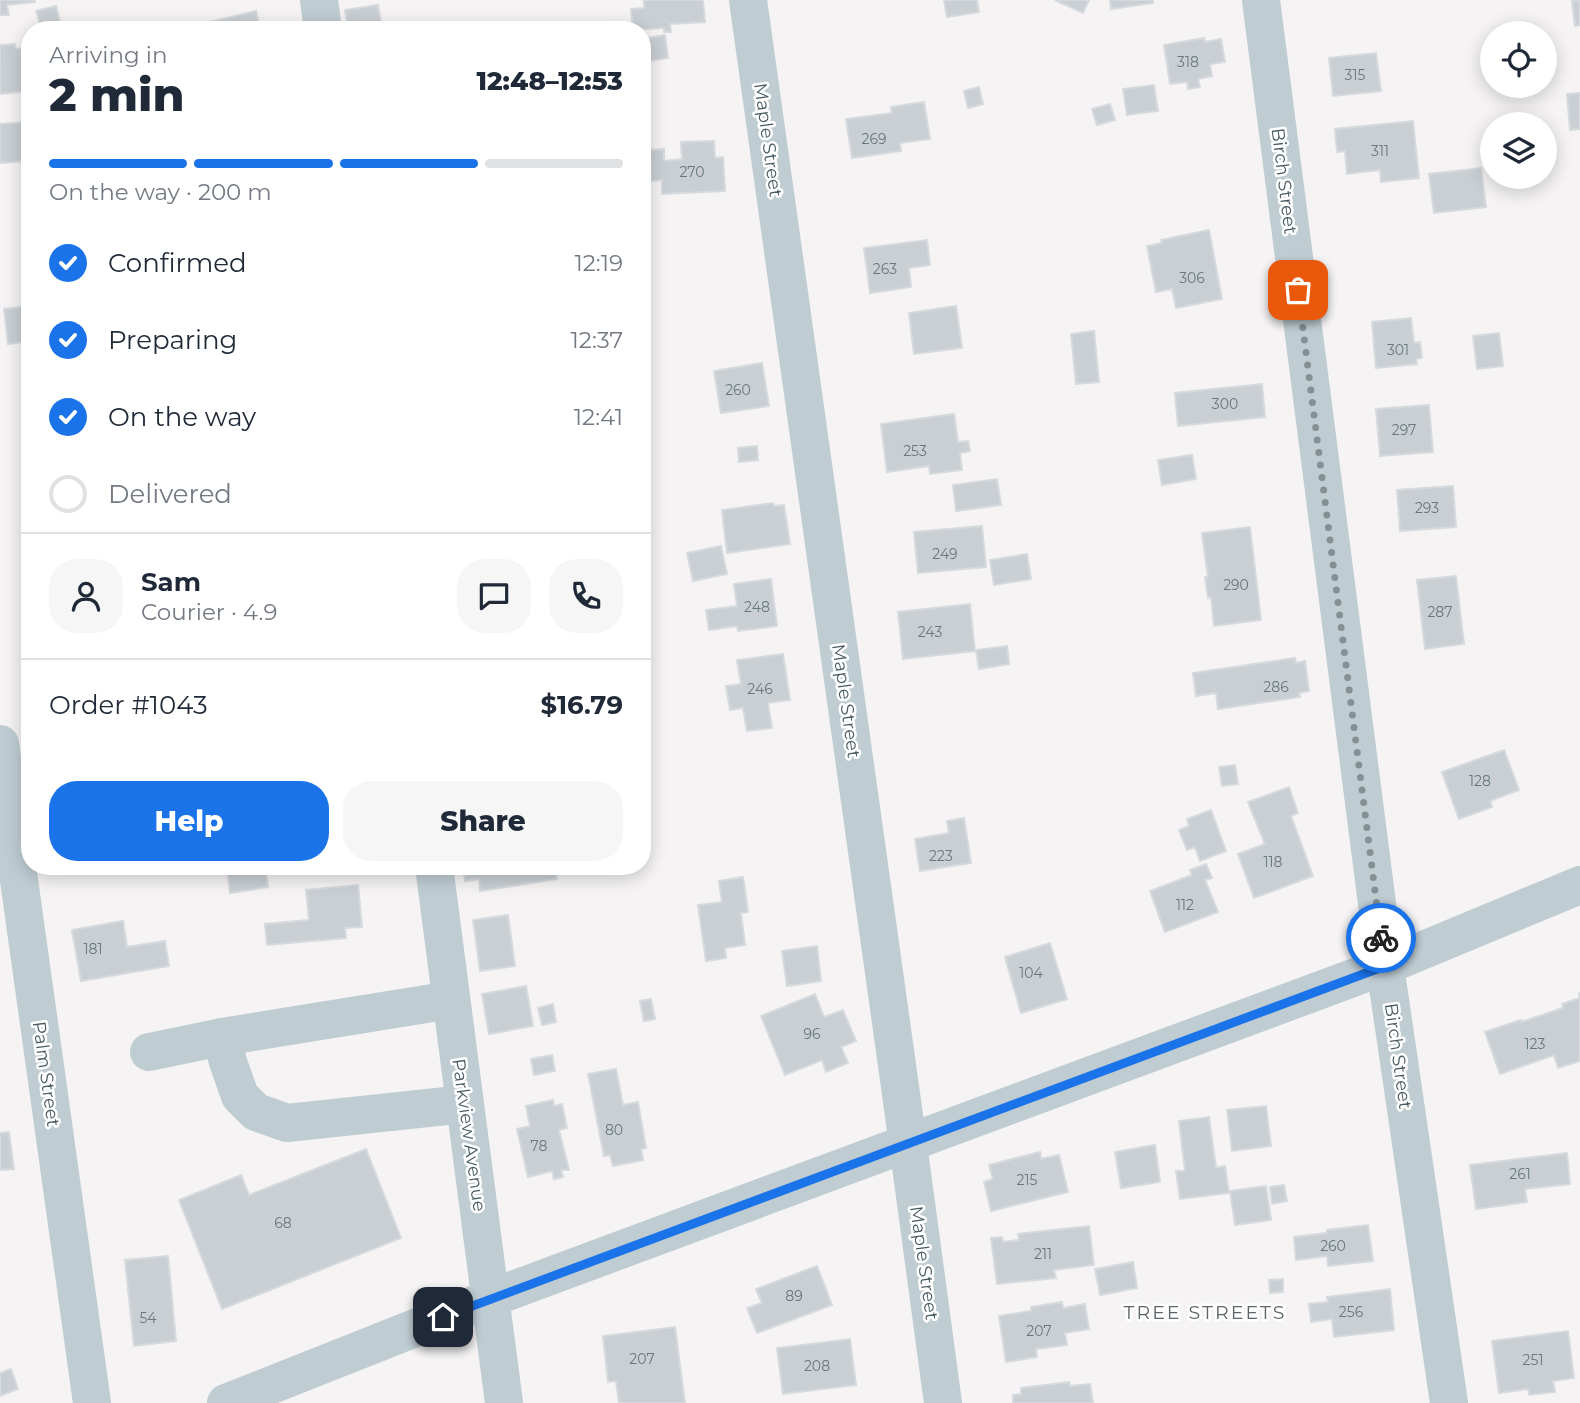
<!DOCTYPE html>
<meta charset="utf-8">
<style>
body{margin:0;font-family:Montserrat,sans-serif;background:#f6f6f7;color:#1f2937;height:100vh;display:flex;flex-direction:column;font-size:26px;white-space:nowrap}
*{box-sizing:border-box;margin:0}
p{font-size:23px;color:#747a83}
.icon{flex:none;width:38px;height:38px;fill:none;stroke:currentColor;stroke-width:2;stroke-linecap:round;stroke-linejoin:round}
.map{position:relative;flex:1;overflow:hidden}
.sheet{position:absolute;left:21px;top:21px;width:630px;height:854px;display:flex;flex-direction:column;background:#fff;border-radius:28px;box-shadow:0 4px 18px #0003}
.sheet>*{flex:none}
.controls{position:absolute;left:1480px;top:21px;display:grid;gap:14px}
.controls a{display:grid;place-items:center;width:77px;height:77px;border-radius:50%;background:#fff;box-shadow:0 4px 18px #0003;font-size:35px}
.pin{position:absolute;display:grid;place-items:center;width:60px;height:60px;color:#fff;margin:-30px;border-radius:14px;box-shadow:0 4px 10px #0006}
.courier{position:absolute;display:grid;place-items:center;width:70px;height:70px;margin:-35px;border:5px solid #1a73e8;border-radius:50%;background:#fff;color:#222;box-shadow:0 2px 9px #0007}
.headline em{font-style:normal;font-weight:800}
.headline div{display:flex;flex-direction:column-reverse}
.headline{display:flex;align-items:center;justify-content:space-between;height:119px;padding:0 28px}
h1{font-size:46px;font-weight:800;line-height:52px}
.bar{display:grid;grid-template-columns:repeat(4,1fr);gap:10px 7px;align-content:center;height:84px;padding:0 28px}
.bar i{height:9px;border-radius:5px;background:#e0e1e3}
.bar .selected{background:#1a73e8}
.bar p{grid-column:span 4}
.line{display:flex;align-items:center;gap:18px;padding:0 28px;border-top:2px solid #e0e1e3}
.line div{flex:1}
.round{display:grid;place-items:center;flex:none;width:74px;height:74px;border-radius:28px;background:#f6f6f7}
ol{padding:0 28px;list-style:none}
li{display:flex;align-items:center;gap:21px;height:77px}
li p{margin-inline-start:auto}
li .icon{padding:7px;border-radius:50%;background:#1a73e8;color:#fff;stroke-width:4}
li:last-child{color:#747a83}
li i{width:38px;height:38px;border:4px solid #e0e1e3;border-radius:50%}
.action{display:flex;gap:14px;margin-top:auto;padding:14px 28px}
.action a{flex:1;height:80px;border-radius:28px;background:#1a73e8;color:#fff;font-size:28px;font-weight:800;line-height:80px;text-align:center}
.action a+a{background:#f6f6f7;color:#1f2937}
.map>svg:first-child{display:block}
</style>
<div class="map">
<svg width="1580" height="1403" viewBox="0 0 1580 1403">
<rect width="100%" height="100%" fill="#f5f3f3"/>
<!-- building -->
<g fill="#c9cfd3" stroke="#d6dade" stroke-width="2">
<path d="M0,0h34l1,2 -28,3 2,10h-9z"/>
<path d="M644,0h59l2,22 -35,2 1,8h-7v-4l-31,2 -2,-21 13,-1z"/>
<path d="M944,0h33l2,12 -32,5z"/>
<path d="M1055,0h34l-6,13z"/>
<path d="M1110,0h43v3l-42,6z"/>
<path d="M1572,0h8v25l-5,1z"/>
<path d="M378,5l4,25h-34l-3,-20z"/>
<path d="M56,6l4,16 -19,5 -5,-16z"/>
<path d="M256,11l4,19h-70l-1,-3z"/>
<path d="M665,35l3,23 -26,4v-23z"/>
<path d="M1204,38l1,4 16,-3 4,23 -15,2 2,12 -14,3 2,8 -12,2 -1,-7 -17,2 -6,-39z"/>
<path d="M15,44l1,5 7,-1 5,43 -28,3v-49z"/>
<path d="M1376,53l5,38 -48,5 -4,-38z"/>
<path d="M1154,85l4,26 -31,4 -4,-26z"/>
<path d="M979,87l4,17 -15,4 -4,-17z"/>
<path d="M1580,93v36l-10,1 -3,-36z"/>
<path d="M924,102l6,37 -30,4 1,8 -49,7 -6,-39 46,-6 -1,-6z"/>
<path d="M1110,104l5,16 -18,5 -5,-16z"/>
<path d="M1413,121l6,57 -38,4 -1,-12 -33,4 -2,-23 -8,1 -2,-23z"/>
<path d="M30,122v33h-3v6l-27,2v-39z"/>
<path d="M714,141l1,17 8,-1 2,34 -63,3v-14l-11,1 -1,-31 14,-1v12l18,-2 -1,-17z"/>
<path d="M642,150h4l3,42 -7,1z"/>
<path d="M1481,168l5,39 -52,6 -5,-39z"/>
<path d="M1209,230l13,69 -46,9 -4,-19 -16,3 -9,-46 15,-3 -1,-3z"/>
<path d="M927,240l3,25 -21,3 2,19 -41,6 -6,-45z"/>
<path d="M30,306v35l-22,3 -4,-35z"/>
<path d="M956,306l6,42 -48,6 -5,-41z"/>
<path d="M1411,318l3,25 6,-1 2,16 -6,1 1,5 -41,4 -4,-46z"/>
<path d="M1094,331l5,51 -23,2 -5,-50z"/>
<path d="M1499,333l4,33 -26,3 -4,-33z"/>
<path d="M762,363l7,43 -48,7 -7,-42z"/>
<path d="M1262,384l3,33 -87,9 -3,-33z"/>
<path d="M1429,405l4,47 -53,4 -4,-47z"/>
<path d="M954,414l4,28 10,-1 2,10 -10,2 2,17 -32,4 -1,-8 -42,6 -6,-48z"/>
<path d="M757,446l1,14 -19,2 -1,-14z"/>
<path d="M1192,455l4,24 -34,6 -4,-25z"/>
<path d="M997,479l4,26 -45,6 -3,-26z"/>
<path d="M1453,486l3,41 -56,4 -3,-41z"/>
<path d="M773,503l1,3 10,-1 6,39 -63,9 -5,-43z"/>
<path d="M982,526l4,41 -68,6 -4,-41z"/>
<path d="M1250,527l11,93 -47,6 -3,-29 -3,1 -3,-21h3l-6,-44z"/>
<path d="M721,546l6,28 -34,7 -6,-28z"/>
<path d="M1027,554l4,25 -37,6 -4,-25z"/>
<path d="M1456,576l8,68 -39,5 -8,-69z"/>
<path d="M771,579l6,47 -39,5 -1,-5 -28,4 -3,-20 31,-4 -3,-22z"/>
<path d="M970,604l5,47 -72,8 -5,-47z"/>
<path d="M1007,646l2,18 -30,5 -3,-19z"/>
<path d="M783,654l7,46 -22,3 4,25 -25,3 -4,-23 -13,2 -4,-24 15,-2 -4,-24z"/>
<path d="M1295,658l1,5 9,-2 4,30 -10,2 1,4 -82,12 -2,-16 -20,3 -3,-23z"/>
<path d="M1504,750l15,40 -29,11 2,6 -33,12 -17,-47z"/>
<path d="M1235,765l3,19 -16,2 -3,-19z"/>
<path d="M1289,787l9,26 -7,3 22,60 -59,22 -16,-44 27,-10 -17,-42z"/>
<path d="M1211,810l15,41 -26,10 -5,-14 -8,3 -8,-20 10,-4 -2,-7z"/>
<path d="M964,818l7,45 -51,8 -5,-32 34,-6 -2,-12z"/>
<path d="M1206,864l6,14 -7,2 13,32 -53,20 -15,-41 42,-16 -2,-5z"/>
<path d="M238,866h27l3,21 -38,6 -3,-25z"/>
<path d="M463,866h92l2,13 -77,12 -1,-12 -14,2z"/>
<path d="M743,877l5,35 -7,1 4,32 -20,3 1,10 -20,3 -8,-56 24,-3 -3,-21z"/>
<path d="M358,885l4,42 -17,1 1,10 -79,7 -2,-21 44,-4 -3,-30z"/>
<path d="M508,915l7,51 -35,5 -7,-51z"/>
<path d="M123,921l4,26 38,-6 4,25 -88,15 -9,-51z"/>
<path d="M1050,943l17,56 -46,14 -16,-56z"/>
<path d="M817,946l4,35 -34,5 -5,-35z"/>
<path d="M526,986l7,40 -44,8 -7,-40z"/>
<path d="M1580,993v68l-22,7 -4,-13 -54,19 -15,-42 36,-12v2l42,-14 -1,-4 18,-6 -1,-4z"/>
<path d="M815,994l9,23 19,-7 13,31 -15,6 7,16 -22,9 -4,-12 -37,15 -24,-59z"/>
<path d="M651,999l4,20 -11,2 -4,-20z"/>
<path d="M553,1004l3,18 -14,3 -4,-17z"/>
<path d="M552,1055l3,16 -21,4 -3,-16z"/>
<path d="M616,1069l7,36 15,-3 8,46 -5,1 2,11 -30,6 -3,-11 -6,1 -16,-82z"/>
<path d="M553,1100l1,6 8,-2 5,24 -8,2 10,40h-8l2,7 -9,2 -2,-8 -24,6 -11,-48 13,-3 -4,-20z"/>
<path d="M1266,1106l5,40 -39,5 -5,-41z"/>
<path d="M1209,1117l7,51 9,-2 4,27 -49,6 -4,-28h9l-6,-50z"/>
<path d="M9,1132l5,37 -14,1v-37z"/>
<path d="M1155,1145l5,37 -39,6 -6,-36z"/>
<path d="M366,1149l35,89 -179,71 -43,-109 62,-25 8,20z"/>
<path d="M1040,1152l1,7 18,-4 9,37 -77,19 -7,-29 9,-3 -4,-14z"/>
<path d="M1567,1153l3,31 -45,5 2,13 -51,7 -6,-44z"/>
<path d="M1284,1185l3,16 -15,3 -2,-17z"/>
<path d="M1266,1186l5,34 -36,5 -5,-34z"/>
<path d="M1368,1225l5,36 -45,5 -1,-10 -31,4 -2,-23 33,-4v-3z"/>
<path d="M1089,1226l5,39 -40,5 2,8 -59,6 -6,-46 11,-1 1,5 16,-2 -1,-6z"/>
<path d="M168,1256l8,85 -42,5 -9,-86z"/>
<path d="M1133,1262l4,26 -37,7 -5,-26z"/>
<path d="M817,1266l15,39 -75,28 -10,-25 15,-5 -6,-14z"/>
<path d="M1283,1279v13l-13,1 -1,-13z"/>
<path d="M1390,1289l4,41 -60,7 -2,-18 -21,3 -2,-18 19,-2 -1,-5z"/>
<path d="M1062,1302l1,6 22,-4 4,25 -24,4 2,12 -31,4 1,8 -31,5 -7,-46 32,-5v-4z"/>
<path d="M675,1327l10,76h-66l-3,-22 -8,1 -5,-46z"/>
<path d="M1568,1331l6,47 -21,3 2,11 -26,3 -1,-6 -29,4 -7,-52z"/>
<path d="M850,1339l6,46 -73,9 -6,-46z"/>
<path d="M11,1369l7,20 -18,7v-23z"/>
<path d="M1069,1382l1,4 20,-2 3,19h-80v-8l8,-1v-6z"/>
</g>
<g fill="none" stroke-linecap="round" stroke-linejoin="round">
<!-- minor -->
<g stroke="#bfcdd3" stroke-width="38">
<path d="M319,0l4,30"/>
<path d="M748,0l160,1144 35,259"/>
<path d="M1261,0l124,966 64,437"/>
<path d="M0,744l92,659"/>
<path d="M434,866l70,537"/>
<path d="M222,1037l6,25 12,34 16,16 31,11 178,-19"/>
<path d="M149,1052l73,-15 229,-37"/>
<path d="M226,1403l265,-105 894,-332 195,-81"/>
</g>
</g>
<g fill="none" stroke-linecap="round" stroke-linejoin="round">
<!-- done -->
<path stroke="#859095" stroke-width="7" stroke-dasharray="0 12.6" d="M1298,290l83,648"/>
<!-- route -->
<path stroke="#1a73e8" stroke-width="9" d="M443,1317l942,-351 -4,-28"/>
</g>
<g text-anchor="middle" stroke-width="5" stroke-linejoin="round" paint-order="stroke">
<!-- number labels -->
<g font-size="14" fill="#68787f">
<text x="1188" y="67">318</text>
<text x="1355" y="80">315</text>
<text x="874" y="144">269</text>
<text x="1380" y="156">311</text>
<text x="692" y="177">270</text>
<text x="885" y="274">263</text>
<text x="1192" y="283">306</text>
<text x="1398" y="355">301</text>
<text x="738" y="395">260</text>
<text x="1225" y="409">300</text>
<text x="1404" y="435">297</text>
<text x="915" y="456">253</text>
<text x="1427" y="513">293</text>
<text x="945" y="559">249</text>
<text x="1236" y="590">290</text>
<text x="757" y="612">248</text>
<text x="1440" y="617">287</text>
<text x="930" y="637">243</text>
<text x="1276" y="692">286</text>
<text x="760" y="694">246</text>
<text x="1480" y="786">128</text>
<text x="941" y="861">223</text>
<text x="1273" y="867">118</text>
<text x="1185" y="910">112</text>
<text x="93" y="954">181</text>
<text x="1031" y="978">104</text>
<text x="812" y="1039">96</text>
<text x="1535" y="1049">123</text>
<text x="614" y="1135">80</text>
<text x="539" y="1151">78</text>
<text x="1520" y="1179">261</text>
<text x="1027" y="1185">215</text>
<text x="283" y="1228">68</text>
<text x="1333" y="1251">260</text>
<text x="1043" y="1259">211</text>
<text x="794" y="1301">89</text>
<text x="1351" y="1317">256</text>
<text x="148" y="1323">54</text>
<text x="1039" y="1336">207</text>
<text x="642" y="1364">207</text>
<text x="1533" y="1365">251</text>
<text x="817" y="1371">208</text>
</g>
<!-- street labels -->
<g font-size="18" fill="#485b63" stroke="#fff">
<text transform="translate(768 140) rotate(82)" y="6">Maple Street</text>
<text transform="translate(1284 181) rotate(83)" y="6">Birch Street</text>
<text transform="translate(846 701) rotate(82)" y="6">Maple Street</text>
<text transform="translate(1398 1056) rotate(82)" y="6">Birch Street</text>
<text transform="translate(46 1074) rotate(82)" y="6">Palm Street</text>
<text transform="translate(469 1135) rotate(82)" y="6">Parkview Avenue</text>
<text transform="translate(924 1263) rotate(82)" y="6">Maple Street</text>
</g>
<!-- neighbourhood labels -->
<g font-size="19" letter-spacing="2" fill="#5e6568" stroke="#fff">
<text x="1205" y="1319">TREE STREETS</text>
</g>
</g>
</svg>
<div class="controls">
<a><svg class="icon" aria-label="locate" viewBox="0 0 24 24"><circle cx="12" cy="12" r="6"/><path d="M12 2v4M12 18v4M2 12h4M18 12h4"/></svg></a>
<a><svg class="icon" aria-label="layers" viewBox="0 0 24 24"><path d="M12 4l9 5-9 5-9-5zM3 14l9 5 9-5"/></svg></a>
</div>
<div class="pin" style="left:1298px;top:290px;background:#ea580c"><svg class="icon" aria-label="bag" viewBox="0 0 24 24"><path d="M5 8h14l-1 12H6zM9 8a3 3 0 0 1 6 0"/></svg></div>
<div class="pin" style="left:443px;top:1317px;background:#1f2937"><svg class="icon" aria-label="home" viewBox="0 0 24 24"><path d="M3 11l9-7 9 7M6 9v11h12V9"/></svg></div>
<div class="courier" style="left:1381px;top:938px"><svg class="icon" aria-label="bike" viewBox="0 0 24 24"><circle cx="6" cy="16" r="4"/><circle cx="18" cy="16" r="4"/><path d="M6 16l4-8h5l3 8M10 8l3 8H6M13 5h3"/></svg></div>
<section class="sheet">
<div class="headline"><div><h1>2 min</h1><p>Arriving in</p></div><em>12:48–12:53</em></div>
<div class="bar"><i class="selected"></i><i class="selected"></i><i class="selected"></i><i></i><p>On the way · 200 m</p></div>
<ol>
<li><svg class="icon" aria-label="check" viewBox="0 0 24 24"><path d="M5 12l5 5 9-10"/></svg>Confirmed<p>12:19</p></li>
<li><svg class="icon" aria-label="check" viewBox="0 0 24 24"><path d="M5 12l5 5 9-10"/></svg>Preparing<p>12:37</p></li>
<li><svg class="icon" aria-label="check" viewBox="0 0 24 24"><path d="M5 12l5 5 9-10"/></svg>On the way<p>12:41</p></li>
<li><i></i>Delivered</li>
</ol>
<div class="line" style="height:126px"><a class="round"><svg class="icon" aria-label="person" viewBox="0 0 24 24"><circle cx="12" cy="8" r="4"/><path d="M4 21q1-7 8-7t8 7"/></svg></a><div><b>Sam</b><p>Courier · 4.9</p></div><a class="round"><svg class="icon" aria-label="chat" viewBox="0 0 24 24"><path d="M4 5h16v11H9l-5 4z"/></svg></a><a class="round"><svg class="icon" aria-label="phone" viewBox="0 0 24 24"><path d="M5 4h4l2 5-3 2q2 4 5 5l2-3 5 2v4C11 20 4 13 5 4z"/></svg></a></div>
<div class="line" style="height:91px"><div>Order #1043</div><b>$16.79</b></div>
<div class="action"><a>Help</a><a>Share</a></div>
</section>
</div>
